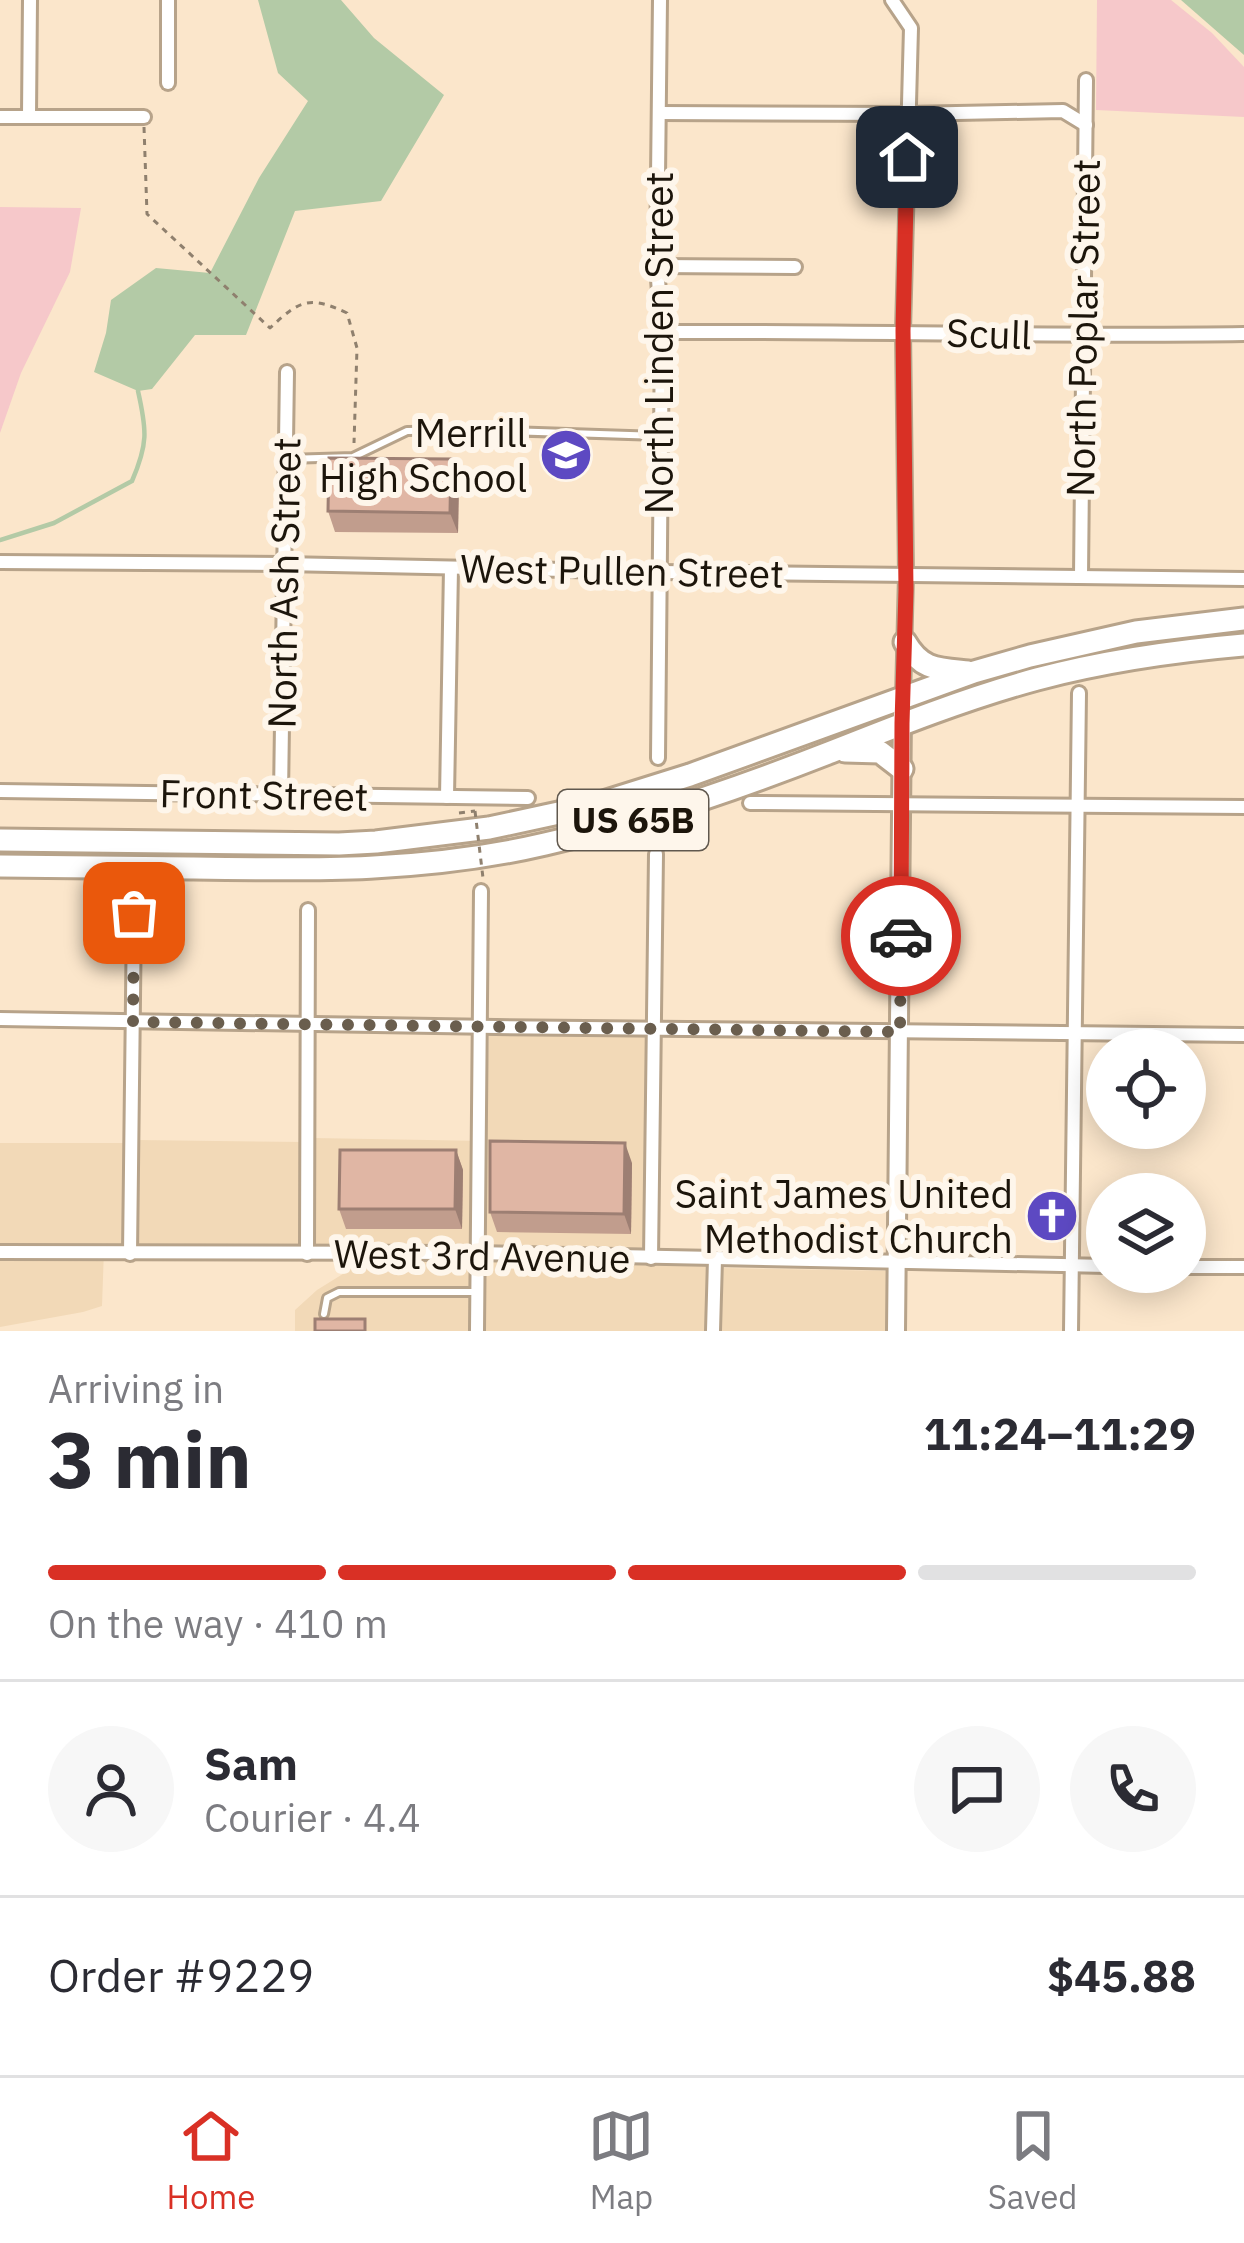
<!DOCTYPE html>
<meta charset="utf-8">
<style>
body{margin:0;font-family:"IBM Plex Sans",sans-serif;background:#f7f7f7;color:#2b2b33;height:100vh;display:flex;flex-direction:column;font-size:45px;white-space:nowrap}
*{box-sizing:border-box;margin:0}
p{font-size:39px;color:#7c7c81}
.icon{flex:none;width:66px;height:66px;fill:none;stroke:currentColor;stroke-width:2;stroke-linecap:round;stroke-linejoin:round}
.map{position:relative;height:1331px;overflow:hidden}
.details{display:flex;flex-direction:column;background:#fff;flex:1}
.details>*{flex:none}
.fabs{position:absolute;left:1086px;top:1029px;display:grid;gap:24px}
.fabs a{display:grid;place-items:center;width:120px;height:120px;border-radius:50%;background:#fff;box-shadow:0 6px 30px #0003;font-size:60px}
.pin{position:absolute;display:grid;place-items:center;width:102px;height:102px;color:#fff;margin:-51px;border-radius:24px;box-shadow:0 6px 18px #0006}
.courier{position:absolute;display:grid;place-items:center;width:120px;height:120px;margin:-60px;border:9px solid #d93025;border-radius:50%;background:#fff;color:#222;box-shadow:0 3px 15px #0007}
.headline em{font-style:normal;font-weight:800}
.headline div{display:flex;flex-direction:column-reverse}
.headline{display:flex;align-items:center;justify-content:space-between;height:204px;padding:0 48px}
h1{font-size:78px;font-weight:800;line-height:90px}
.bar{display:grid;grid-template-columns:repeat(4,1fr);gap:18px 12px;align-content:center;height:144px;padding:0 48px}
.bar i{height:15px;border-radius:9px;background:#e1e1e2}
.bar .on{background:#d93025}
.bar p{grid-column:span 4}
.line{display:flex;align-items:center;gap:30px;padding:0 48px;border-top:3px solid #e1e1e2}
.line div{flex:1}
.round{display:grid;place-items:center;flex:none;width:126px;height:126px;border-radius:63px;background:#f7f7f7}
.tab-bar{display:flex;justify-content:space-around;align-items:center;height:168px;border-top:3px solid #e1e1e2;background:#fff;font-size:33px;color:#7c7c81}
.tab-bar a{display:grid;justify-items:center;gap:6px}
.tab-bar .on{color:#d93025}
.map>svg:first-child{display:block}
</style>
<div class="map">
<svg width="1244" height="1331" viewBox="0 0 1244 1331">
<rect width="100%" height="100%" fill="#fbe6cb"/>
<!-- built -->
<g fill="#f2d9b7">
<path d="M489,1034l159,1 -2,227 60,4v65h-411v-21l22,-20 42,-26 34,-13 -81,-1 1,-112 172,3z"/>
<path d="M137,1140l166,2 -1,101 -20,7 -148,-3z"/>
<path d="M0,1143h126v105l-22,2 -2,56 -19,6 -83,15z"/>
<path d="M722,1268l168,3 -2,60h-168z"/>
</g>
<!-- green -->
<g fill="#f6c8ca">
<path d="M1097,0h74l41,33 32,34v50l-148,-7z"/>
<path d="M0,207l81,1 -11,64 -49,101 -21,60z"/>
</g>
<!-- water -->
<g fill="#b3caa6">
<path d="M258,0h83l33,38 70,57 -63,106 -86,10 -49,124h-51l-43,54 -14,2 -44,-19 12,-39 5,-33 45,-32 54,5 49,-95 49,-77 -30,-28z"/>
<path d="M1181,0h63v55z"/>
</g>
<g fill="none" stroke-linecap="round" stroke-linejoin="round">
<!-- stream -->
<path stroke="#b3caa6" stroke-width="4.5" d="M0,540l54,-17 78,-42c16,-37 15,-50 6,-90"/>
<!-- service casing -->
<g stroke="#b7a38a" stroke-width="12">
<g id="service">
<path d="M286,459l67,-2 54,-26 66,-1 187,6"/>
<path d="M324,1314l3,-16 12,-6h138"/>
</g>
</g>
<!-- minor casing -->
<g stroke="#b7a38a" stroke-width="18">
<g id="minor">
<path d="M168,0v83"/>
<path d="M892,0l19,28 -8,303 3,244 -3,123"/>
<path d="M659,113l249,1 155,-3 23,14"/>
<path d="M29,115l1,-115"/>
<path d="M0,117h144"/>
<path d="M657,266l138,1"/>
<path d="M662,332c194,-1 388,5 582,2"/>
<path d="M0,562l284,2 374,8 586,7"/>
<path d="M1081,576l5,-496"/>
<path d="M658,758l4,-426 -5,-66 3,-266"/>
<path d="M0,791l528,7"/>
<path d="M281,795l6,-423"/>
<path d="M447,797l4,-229"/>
<path d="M750,803l494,4"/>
<path d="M0,1019l496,8 748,8"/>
<path d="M0,1252l477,1 630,13"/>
<path d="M130,1254l4,-341"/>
<path d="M307,1254l1,-344"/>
<path d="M651,1258l5,-404"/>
<path d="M1185,1267h59"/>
<path d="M477,1331l4,-440"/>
<path d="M713,1331l2,-72"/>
<path d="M1071,1331l8,-638"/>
</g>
</g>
<!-- secondary casing -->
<g stroke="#b7a38a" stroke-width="22">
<path id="secondary" d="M896,1331l6,-617"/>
</g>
<!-- trunk casing -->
<g stroke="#b7a38a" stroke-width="27">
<g id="trunk">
<path d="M905,642c16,28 33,27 63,30"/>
<path d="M845,751l35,1 22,17"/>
<path d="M0,840l339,4 37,-2 113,-14 102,-22 99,-31 284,-103 56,-16 106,-24 108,-13"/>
<path d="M0,866c64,1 128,1 191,2 123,2 234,4 354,-24 97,-22 194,-56 286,-92 68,-27 136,-54 206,-73 68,-18 137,-28 207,-34"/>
</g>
</g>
<!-- path -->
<g stroke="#8f806e" stroke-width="3" stroke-dasharray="6 6" stroke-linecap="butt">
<path d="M144,127l3,87 123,114c30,-28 39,-33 77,-15l10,35 -3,95"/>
<path d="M459,813l16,-2"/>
</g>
<!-- service -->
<use href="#service" stroke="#fff" stroke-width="6"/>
<!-- minor -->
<use href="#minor" stroke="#fff" stroke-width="12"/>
<!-- secondary -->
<use href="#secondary" stroke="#fff" stroke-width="16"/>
<!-- trunk -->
<use href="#trunk" stroke="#fff" stroke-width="21"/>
<!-- path-bridge -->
<path stroke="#8f806e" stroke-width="3" stroke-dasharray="6 6" stroke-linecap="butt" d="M475,811l8,67"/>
</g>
<!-- wall -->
<g fill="#c19d8d">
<path d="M451,459l8,21 -1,53 -123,-1 -7,-21z"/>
<path d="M456,1150l7,20 -1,59h-116l-7,-20z"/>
<path d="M632,1163l-1,71 -134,-2 -7,-20z"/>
</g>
<!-- shaded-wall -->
<g fill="#9d7f73">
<path d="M451,459l8,21 -1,53 -8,-20z"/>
<path d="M625,1143l7,20 -1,71 -7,-20z"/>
<path d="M456,1150l7,20 -1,59 -7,-20z"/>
</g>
<!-- building -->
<g fill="#e0b6a4" stroke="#9d7f73" stroke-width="3">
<path d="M329,458l122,1 -1,54 -122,-2z"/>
<path d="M490,1141l135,2 -1,71 -134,-2z"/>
<path d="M340,1150h116l-1,59h-116z"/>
<rect x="315" y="1319" width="50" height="12"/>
</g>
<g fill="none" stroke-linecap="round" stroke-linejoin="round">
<!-- done -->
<path stroke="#6a5e4e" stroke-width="12" stroke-dasharray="0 21.6" d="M134,913l-1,109 767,10 1,-96"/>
<!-- route -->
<path stroke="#d93025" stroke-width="15" d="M901,936l1,-213 4,-133 -3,-259 4,-174"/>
</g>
<!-- icons -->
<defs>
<g id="school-disc" transform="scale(2.7)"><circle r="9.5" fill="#5d49c2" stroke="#fef6eb"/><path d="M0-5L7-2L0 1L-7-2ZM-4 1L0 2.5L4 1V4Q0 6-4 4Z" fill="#fff"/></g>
<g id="church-disc" transform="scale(2.7)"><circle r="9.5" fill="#5d49c2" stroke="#fef6eb"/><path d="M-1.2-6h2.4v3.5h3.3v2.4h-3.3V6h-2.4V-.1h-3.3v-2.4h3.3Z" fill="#fff"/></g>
</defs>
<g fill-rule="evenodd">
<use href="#school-disc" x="566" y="455"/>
<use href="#church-disc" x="1052" y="1216"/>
</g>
<g text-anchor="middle" stroke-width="12" stroke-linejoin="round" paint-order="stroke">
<!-- shield labels -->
<rect fill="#fef6eb" stroke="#60584e" stroke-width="3" x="558" y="790" width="150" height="60" rx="9"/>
<g font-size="36" font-weight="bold" fill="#1c150b">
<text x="633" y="833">US 65B</text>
</g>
<!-- street labels -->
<g font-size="39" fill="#1c150b" stroke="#fef6eb">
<text transform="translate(1083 328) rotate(-89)" y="14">North Poplar Street</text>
<text transform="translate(989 334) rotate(2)" y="14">Scull</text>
<text transform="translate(659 343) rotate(-90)" y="14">North Linden Street</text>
<text transform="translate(622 571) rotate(1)" y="14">West Pullen Street</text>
<text transform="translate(284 583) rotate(-89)" y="14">North Ash Street</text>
<text transform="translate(264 795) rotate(1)" y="14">Front Street</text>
<text transform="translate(482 1256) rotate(1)" y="14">West 3rd Avenue</text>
</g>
<!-- poi labels -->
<g font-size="39" fill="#1c150b" stroke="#fef6eb" text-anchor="end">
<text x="527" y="447">Merrill<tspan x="527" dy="45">High School</tspan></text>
<text x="1013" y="1208">Saint James United<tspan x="1013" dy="45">Methodist Church</tspan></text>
</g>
</g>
</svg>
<div class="fabs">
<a><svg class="icon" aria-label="locate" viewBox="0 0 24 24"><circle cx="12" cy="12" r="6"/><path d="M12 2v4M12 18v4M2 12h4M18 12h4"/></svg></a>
<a><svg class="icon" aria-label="layers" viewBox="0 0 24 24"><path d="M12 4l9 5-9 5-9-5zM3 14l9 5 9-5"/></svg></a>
</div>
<div class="pin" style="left:134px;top:913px;background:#ea580c"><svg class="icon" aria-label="bag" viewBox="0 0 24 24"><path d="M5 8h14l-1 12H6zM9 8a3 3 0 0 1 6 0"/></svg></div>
<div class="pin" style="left:907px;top:157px;background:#1f2937"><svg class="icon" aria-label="home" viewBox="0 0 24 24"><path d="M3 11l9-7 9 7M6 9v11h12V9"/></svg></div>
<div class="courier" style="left:901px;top:936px"><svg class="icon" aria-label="car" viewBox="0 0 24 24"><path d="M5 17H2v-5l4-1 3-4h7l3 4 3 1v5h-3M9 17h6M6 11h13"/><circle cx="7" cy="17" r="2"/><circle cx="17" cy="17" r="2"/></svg></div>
</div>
<section class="details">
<div class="headline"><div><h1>3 min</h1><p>Arriving in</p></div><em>11:24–11:29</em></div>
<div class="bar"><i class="on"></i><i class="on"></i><i class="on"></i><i></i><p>On the way · 410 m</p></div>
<div class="line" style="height:216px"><a class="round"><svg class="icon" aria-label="person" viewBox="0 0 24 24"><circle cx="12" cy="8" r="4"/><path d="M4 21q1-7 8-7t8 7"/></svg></a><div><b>Sam</b><p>Courier · 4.4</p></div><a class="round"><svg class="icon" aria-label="chat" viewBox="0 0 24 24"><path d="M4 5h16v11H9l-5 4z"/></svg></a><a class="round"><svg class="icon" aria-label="phone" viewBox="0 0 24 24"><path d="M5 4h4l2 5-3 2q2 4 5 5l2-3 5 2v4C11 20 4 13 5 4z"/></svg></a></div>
<div class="line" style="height:156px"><div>Order #9229</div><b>$45.88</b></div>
</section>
<nav class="tab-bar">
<a class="on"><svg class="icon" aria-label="home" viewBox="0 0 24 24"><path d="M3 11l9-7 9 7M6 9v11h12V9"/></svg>Home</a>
<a><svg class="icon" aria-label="map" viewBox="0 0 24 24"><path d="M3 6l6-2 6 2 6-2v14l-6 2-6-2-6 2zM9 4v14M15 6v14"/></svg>Map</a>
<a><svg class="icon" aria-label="saved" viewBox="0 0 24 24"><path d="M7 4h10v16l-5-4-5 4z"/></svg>Saved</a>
</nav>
